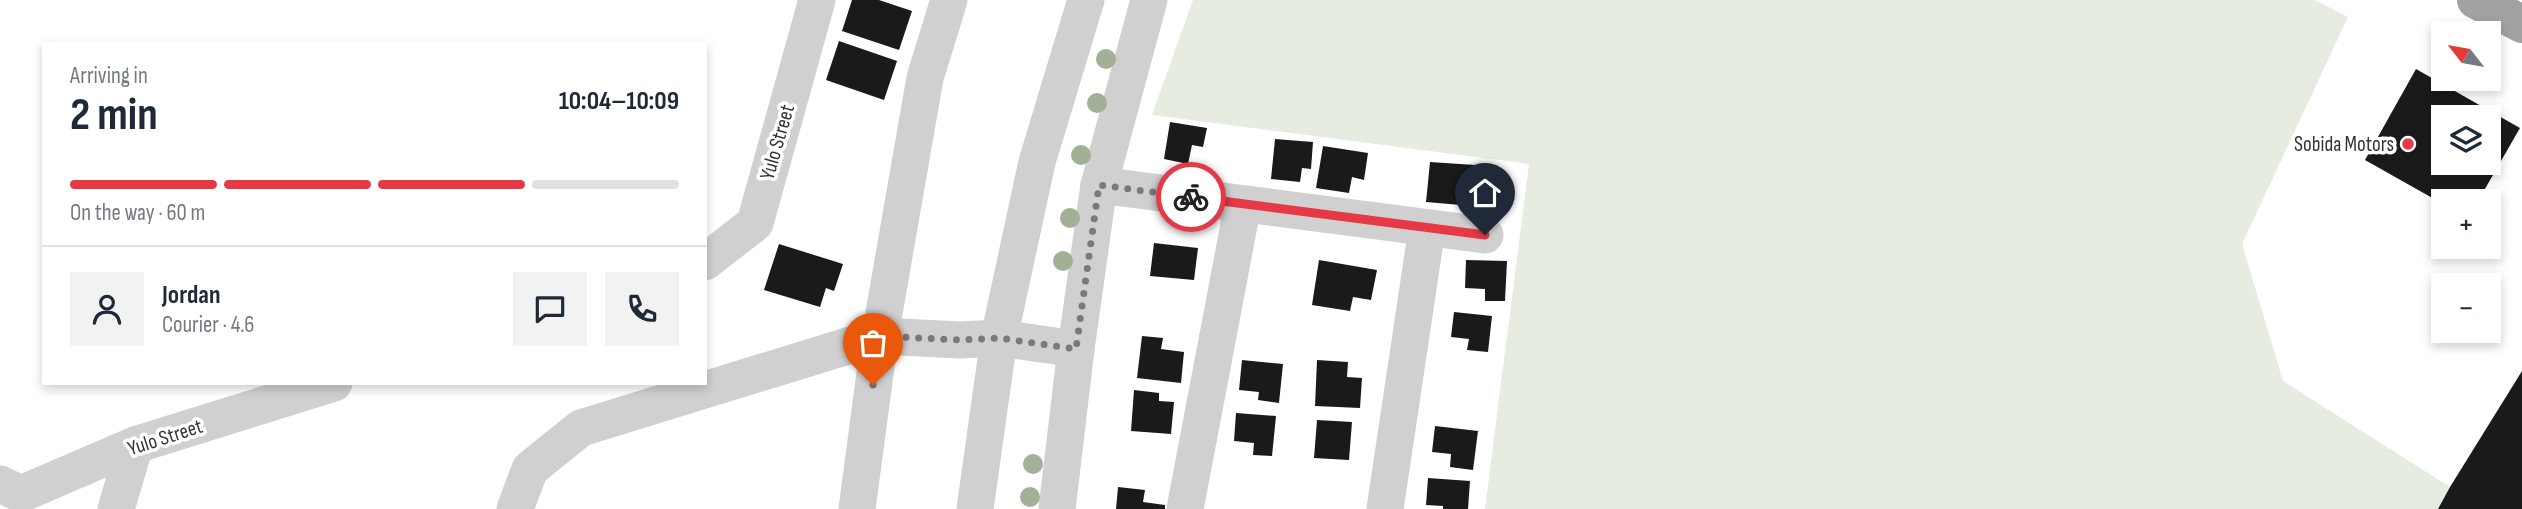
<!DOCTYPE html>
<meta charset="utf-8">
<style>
body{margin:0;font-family:"Sofia Sans Condensed",sans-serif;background:#f2f2f3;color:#1f2937;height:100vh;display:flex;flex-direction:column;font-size:26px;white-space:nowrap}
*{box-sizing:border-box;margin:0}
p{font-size:23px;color:#747a83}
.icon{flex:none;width:38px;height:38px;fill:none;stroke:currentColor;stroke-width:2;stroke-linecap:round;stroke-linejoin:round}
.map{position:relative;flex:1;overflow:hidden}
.sheet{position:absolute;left:42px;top:42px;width:665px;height:343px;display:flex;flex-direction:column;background:#fff;border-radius:0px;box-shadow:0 4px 10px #0003}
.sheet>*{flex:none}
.needle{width:46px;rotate:301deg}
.buttons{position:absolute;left:2431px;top:21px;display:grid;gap:14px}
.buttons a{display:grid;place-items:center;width:70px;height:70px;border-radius:0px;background:#fff;box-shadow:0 4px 10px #0003;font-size:35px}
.pin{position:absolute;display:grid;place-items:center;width:60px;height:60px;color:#fff;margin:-72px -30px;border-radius:50% 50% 50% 0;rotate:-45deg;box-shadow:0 0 7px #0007}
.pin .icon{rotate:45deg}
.courier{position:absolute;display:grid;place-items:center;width:70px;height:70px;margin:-35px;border:5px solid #e63946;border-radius:50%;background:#fff;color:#222;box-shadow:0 2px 9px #0007}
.head em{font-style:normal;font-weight:700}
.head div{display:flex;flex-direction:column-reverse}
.head{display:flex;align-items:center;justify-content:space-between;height:119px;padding:0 28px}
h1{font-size:46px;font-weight:700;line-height:52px}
.bar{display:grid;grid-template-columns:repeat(4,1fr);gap:10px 7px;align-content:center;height:84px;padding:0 28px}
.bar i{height:9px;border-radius:5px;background:#e0e1e3}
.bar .selected{background:#e63946}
.bar p{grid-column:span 4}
.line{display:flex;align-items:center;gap:18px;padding:0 28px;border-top:2px solid #e0e1e3}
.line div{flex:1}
.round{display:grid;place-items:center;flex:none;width:74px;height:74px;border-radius:0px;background:#f2f2f3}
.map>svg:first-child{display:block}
</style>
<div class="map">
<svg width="2522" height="509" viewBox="0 0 2522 509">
<rect width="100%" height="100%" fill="#fff"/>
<!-- green -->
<path fill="#e6ecdf" d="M1193,0h1122l33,17 -106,227 41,137 167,106 -12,22h-953l44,-345 -377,-49z"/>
<!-- building -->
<g fill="#1a1a1a" fill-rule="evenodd">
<path d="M852,0h27l33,11 -13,39 -57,-19z"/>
<path d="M839,41l58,20 -13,39 -58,-20z"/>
<path d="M2416,69l104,59 -42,73h-35v3l-78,-44zM2443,117h45v46h-45z"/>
<path d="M1170,122l37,6 -4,19 -11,-2 -4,19 -24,-5z"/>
<path d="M1275,139l38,3 -2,27 -9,-1 -2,14 -29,-3z"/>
<path d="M1323,146l45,7 -4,27 -12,-3 -3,16 -33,-5z"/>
<path d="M1430,162l45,3 -2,22 -10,-1 -2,19 -35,-3z"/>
<path d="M1154,243l44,5 -4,32 -44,-4z"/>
<path d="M779,244l64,20 -9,27 -8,-3 -6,19 -56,-17z"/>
<path d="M1319,260l58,10 -6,30 -18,-3 -3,14 -38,-6z"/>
<path d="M1466,260l41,1 -2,40h-20v-12l-20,-1z"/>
<path d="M1454,312l38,4 -4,36 -21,-2 2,-11 -18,-2z"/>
<path d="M1142,336l21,2 -2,11 23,3 -3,31 -44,-5z"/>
<path d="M1242,360l41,4 -4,39 -21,-3 1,-8 -20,-2z"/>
<path d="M1317,360l31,2 -1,15 15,1 -2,30 -45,-2z"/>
<path d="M2522,371v138h-84l12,-22z"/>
<path d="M1134,390l25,3v8l15,1 -3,32 -40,-3z"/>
<path d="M1236,413l40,3 -4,40 -19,-1 1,-12 -20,-2z"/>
<path d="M1317,420l35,2 -3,38 -35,-2z"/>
<path d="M1435,426l43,5 -5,39 -23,-3 1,-13 -19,-2z"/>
<path d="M1428,478l42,3 -2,28h-25v-3l-17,-1z"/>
<path d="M1118,487l27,3 -2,12 22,3v4h-49z"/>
</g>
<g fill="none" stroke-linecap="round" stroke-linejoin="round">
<!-- minor -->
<g stroke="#d0d0d0" stroke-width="37">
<path d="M1099,185l386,50"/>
<path d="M705,262l50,-39 62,-223"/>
<path d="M0,484l21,10 114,-49 199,-62"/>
<path d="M116,509l19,-64"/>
<path d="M515,509l15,-40 51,-41 299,-92 80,4 39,-2 77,11"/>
<path d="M857,509l23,-173 45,-258 24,-78"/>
<path d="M975,509l24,-171 38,-176 49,-162"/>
<path d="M1057,509l19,-160 23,-164 50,-185"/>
<path d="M1185,509l58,-305"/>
<path d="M1385,509l42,-281"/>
</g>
<!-- trunk -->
<path stroke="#a2a2a2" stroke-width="38" d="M2476,0l46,24"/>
</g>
<!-- trees -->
<g fill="#a2b095">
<circle cx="1106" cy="59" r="10"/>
<circle cx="1097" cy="103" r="10"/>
<circle cx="1081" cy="155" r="10"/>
<circle cx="1070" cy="218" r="10"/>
<circle cx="1063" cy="261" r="10"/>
<circle cx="1033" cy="464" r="10"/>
<circle cx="1030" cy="497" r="10"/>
</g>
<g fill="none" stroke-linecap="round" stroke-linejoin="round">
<!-- done -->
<path stroke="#7a7a7a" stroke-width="7" stroke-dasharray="0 12.6" d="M873,385l7,-49 80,4 39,-2 77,11 23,-164 92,12"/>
<!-- route -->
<path stroke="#e63946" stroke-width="9" d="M1191,197l294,38"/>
</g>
<!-- markers -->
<circle fill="#e63946" stroke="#fff" stroke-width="2.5" cx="2408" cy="144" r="7"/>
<g text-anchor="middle" stroke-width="7" stroke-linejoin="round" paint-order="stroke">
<!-- street labels -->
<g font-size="21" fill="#333" stroke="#fff">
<text transform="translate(777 142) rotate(-74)" y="7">Yulo Street</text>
<text transform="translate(165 437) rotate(-18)" y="7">Yulo Street</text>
</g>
<!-- poi labels -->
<g font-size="21" fill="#333" stroke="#fff" text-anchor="end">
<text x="2394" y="151">Sobida Motors</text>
</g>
</g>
</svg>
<div class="buttons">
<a><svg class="needle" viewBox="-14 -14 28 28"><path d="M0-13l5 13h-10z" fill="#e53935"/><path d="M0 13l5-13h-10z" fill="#747a83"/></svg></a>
<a><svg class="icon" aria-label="layers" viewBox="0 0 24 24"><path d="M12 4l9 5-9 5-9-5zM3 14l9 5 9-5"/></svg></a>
<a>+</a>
<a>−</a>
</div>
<div class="pin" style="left:873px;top:385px;background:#ea580c"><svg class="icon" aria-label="bag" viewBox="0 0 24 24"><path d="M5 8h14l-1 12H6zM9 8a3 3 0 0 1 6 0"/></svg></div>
<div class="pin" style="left:1485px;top:235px;background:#1f2937"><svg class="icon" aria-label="home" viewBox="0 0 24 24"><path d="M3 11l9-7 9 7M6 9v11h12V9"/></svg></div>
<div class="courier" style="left:1191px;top:197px"><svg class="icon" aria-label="bike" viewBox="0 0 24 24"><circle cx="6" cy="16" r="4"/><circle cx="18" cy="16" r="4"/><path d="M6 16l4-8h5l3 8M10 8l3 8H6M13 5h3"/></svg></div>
<section class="sheet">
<div class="head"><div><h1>2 min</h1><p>Arriving in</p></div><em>10:04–10:09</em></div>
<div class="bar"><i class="selected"></i><i class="selected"></i><i class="selected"></i><i></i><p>On the way · 60 m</p></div>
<div class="line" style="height:126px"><a class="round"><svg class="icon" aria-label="person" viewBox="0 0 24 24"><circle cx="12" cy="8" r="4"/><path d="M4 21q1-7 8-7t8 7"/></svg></a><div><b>Jordan</b><p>Courier · 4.6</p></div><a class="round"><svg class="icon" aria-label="chat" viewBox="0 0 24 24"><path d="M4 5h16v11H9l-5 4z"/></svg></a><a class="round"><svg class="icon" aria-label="phone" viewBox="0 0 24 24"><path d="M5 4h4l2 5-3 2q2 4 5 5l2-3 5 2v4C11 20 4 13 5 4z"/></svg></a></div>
</section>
</div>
